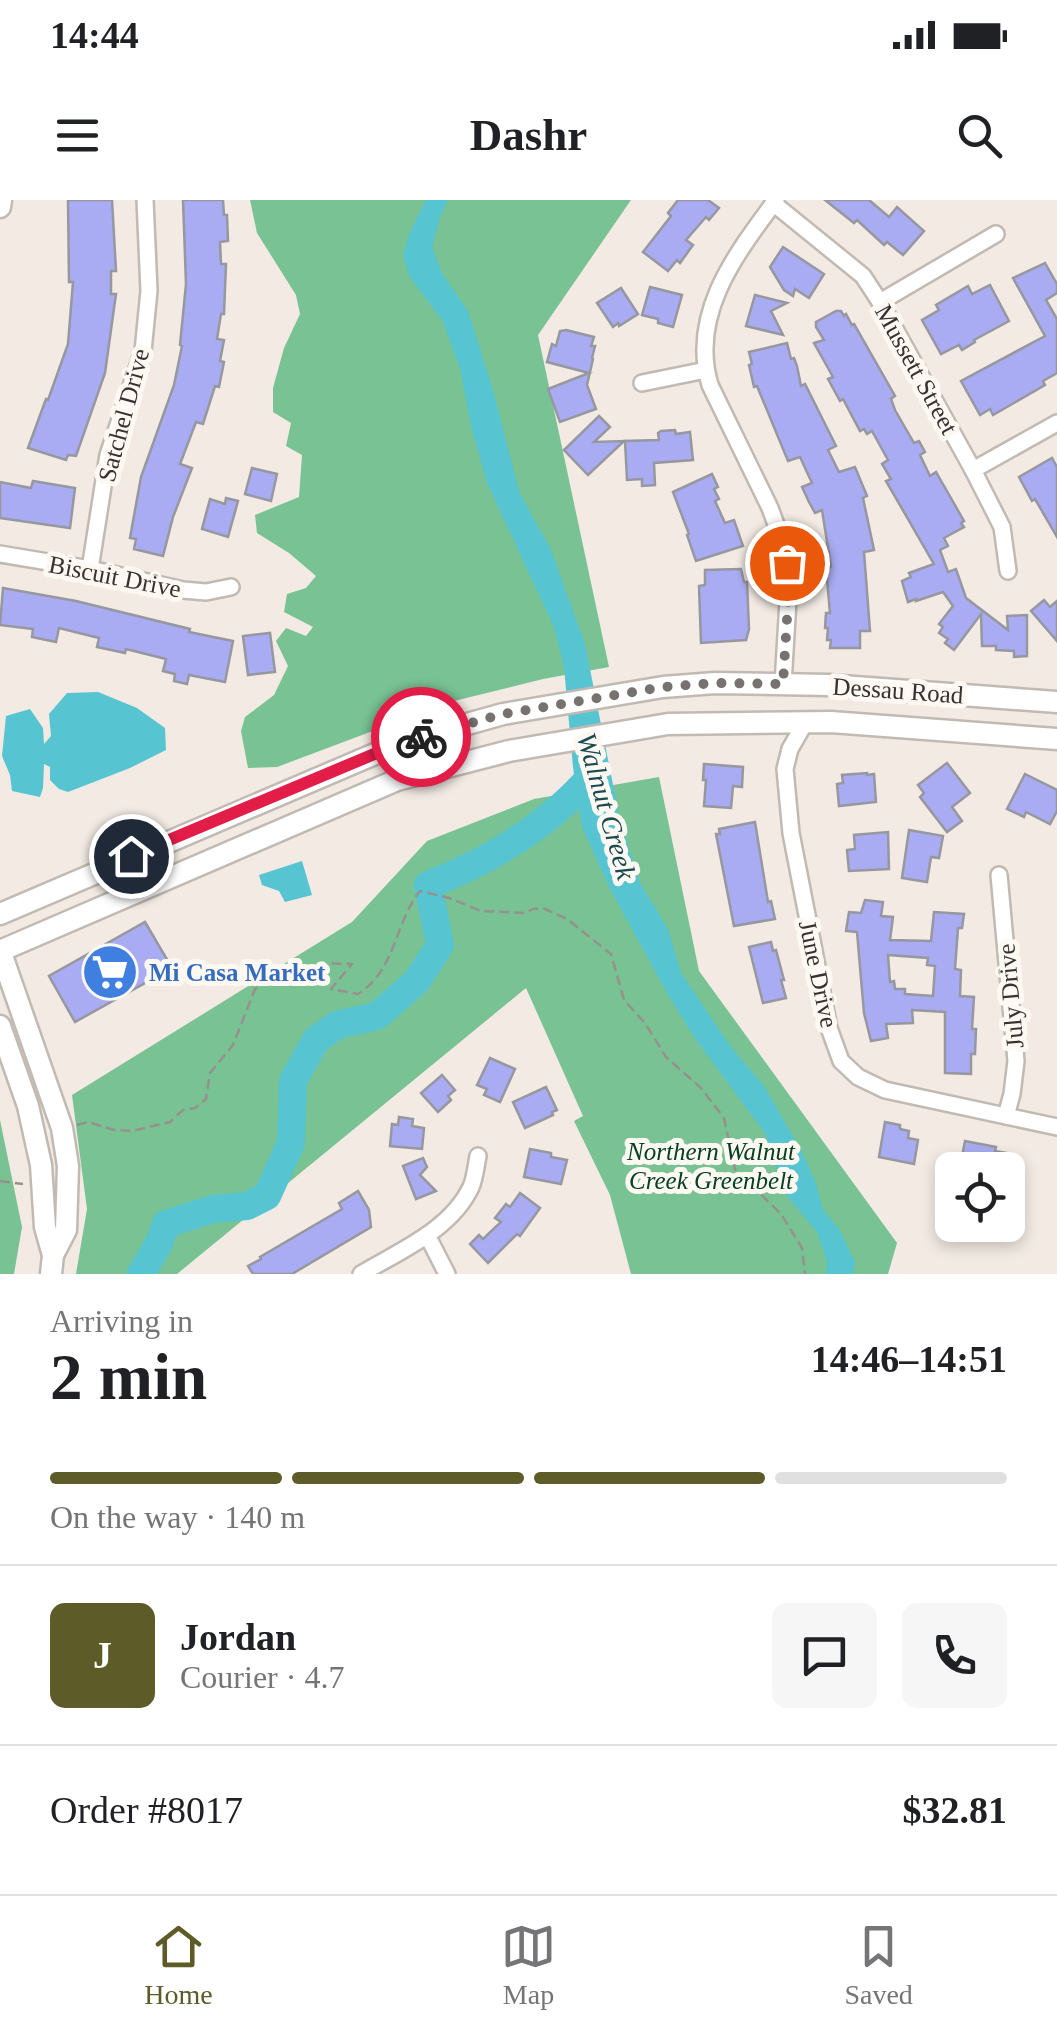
<!DOCTYPE html>
<meta charset="utf-8">
<style>
body{margin:0;font-family:Georgia,serif;background:#f6f6f6;color:#202124;height:100vh;display:flex;flex-direction:column;font-size:38px;white-space:nowrap}
*{box-sizing:border-box;margin:0}
p{font-size:32px;color:#757577}
.icon{flex:none;width:55px;height:55px;fill:none;stroke:currentColor;stroke-width:2;stroke-linecap:round;stroke-linejoin:round}
.map{position:relative;height:1074px;overflow:hidden}
.panel{display:flex;flex-direction:column;background:#fff;flex:1}
.panel>*{flex:none}
.buttons{position:absolute;left:935px;top:952px;display:grid;gap:20px}
.buttons a{display:grid;place-items:center;width:90px;height:90px;border-radius:15px;background:#fff;box-shadow:0 5px 15px #0003;font-size:50px}
.pin{position:absolute;display:grid;place-items:center;width:85px;height:85px;color:#fff;margin:-42px;border:5px solid #fff;border-radius:50%;box-shadow:0 2px 10px #0007}
.courier{position:absolute;display:grid;place-items:center;width:100px;height:100px;margin:-50px;border:8px solid #e11d48;border-radius:50%;background:#fff;color:#222;box-shadow:0 2px 12px #0007}
.overview em{font-style:normal;font-weight:700}
.overview div{display:flex;flex-direction:column-reverse}
.overview{display:flex;align-items:center;justify-content:space-between;height:170px;padding:0 50px}
h1{font-size:65px;font-weight:700;line-height:75px}
.bar{display:grid;grid-template-columns:repeat(4,1fr);gap:15px 10px;align-content:center;height:120px;padding:0 50px}
.bar i{height:12px;border-radius:8px;background:#e0e0e0}
.bar .current{background:#5d5b28}
.bar p{grid-column:span 4}
.line{display:flex;align-items:center;gap:25px;padding:0 50px;border-top:2px solid #e0e0e0}
.line div{flex:1}
.round{display:grid;place-items:center;flex:none;width:105px;height:105px;border-radius:15px;background:#f6f6f6}
.status{display:flex;justify-content:space-between;align-items:center;height:70px;padding:0 50px;background:#fff;direction:ltr}
.status svg{height:28px;fill:currentColor}
header{display:flex;justify-content:space-between;align-items:center;height:130px;padding:0 50px;background:#fff;font-size:45px;font-weight:700}
.dock{display:flex;justify-content:space-around;align-items:center;height:140px;border-top:2px solid #e0e0e0;background:#fff;font-size:28px;color:#757577}
.dock a{display:grid;justify-items:center;gap:5px}
.dock .current{color:#5d5b28}
.map>svg:first-child{display:block}
</style>
<div class="status"><b>14:44</b><svg viewBox="0 0 49 12"><path d="M0 12V9h3v3zM5 12V6h3v6zM10 12V3h3v9zM15 12V0h3v12zM26 1h20v11H26zM47 4h2v5h-2z"/></svg></div>
<header><svg class="icon" aria-label="menu" viewBox="0 0 24 24"><path d="M4 6h16M4 12h16M4 18h16"/></svg>Dashr<svg class="icon" aria-label="search" viewBox="0 0 24 24"><circle cx="10" cy="10" r="6"/><path d="M15 15l6 6"/></svg></header>
<div class="map">
<svg width="1057" height="1074" viewBox="0 0 1057 1074">
<rect width="100%" height="100%" fill="#f2eae3"/>
<!-- forest -->
<g fill="#79c293">
<path d="M250,0h381l-93,135 71,332 -66,12 -93,23 -173,65 -29,1 -7,-37 4,-14 29,-22 14,-29 -12,-25 10,-13 20,8 7,-9 -29,-15 3,-18 19,-6 10,-12 -27,-23 -32,-20 -2,-18 44,-18 3,-42 -16,-9 5,-23 -18,-11v-24l11,-40 16,-34 -4,-19 -39,-62z"/>
<path d="M659,577l40,194 198,272 -9,31h-257l-21,-79 -36,-74 9,-5 -57,-128 -349,286h-101l11,-65 -15,-114 280,-173 75,-81 107,-42z"/>
<path d="M0,920l22,107 -8,47h-14z"/>
</g>
<!-- water -->
<g fill="#57c4d1">
<path d="M426,0h22l-8,17 -8,30 10,26 26,38 25,79 26,101 32,59 34,94 35,176 20,63 28,46 13,44 50,74 33,39 38,66 14,31 7,27 16,19 16,33 -2,12h-27l1,-13 -10,-29 -33,-40 -19,-59 -69,-93 -28,-45 -59,-108 -27,-60 -9,-60 -9,-100 -10,-40 -67,-144 -16,-57 -11,-58 -18,-48 -33,-44 -6,-21 7,-23z"/>
<path d="M98,492l39,16 28,20 1,22 -36,18 -62,24 -9,-3 -9,-9v-13l-6,-3 -1,24 -3,9 -28,-6 -2,-16 -8,-19 4,-40 24,-7 13,19 1,16 7,-8 -2,-22 18,-21z"/>
<path d="M302,661l10,34 -27,7 -6,-11 -17,-6 -3,-10z"/>
</g>
<g fill="none" stroke-linecap="round" stroke-linejoin="round">
<!-- river -->
<path stroke="#57c4d1" stroke-width="28" d="M141,1074l18,-31 7,-19 47,-15 34,-3 20,-10 24,-53 2,-62 23,-41 21,-15 40,-9 40,-35 23,-36 -12,-60c61,-24 121,-60 164,-110"/>
</g>
<!-- building -->
<g fill="#a9acf2" stroke="#96979f" stroke-width="2.5" fill-rule="evenodd">
<path d="M68,0h44l4,71h-5v23h5l-11,79 -29,83 -8,-1 -2,5 -38,-12 18,-49 2,1 20,-56 5,-62h-4z"/>
<path d="M183,0h40l1,15h3l1,26 -8,1 1,22h5l-2,50h-3l-4,25 7,1 -4,21 4,1 -5,25 -4,-1 -12,38 -7,-2 -16,42 12,4 -19,49 -10,39 -29,-7 2,-10 -6,-1 11,-61 33,-92 8,-39 -2,-1 6,-61z"/>
<path d="M678,0h30l11,8 -10,12 -3,-3 -20,23 7,5 -13,18 -3,-3 -9,11 -25,-19 28,-36 -3,-3z"/>
<path d="M825,0h44l20,17 8,-10 27,24 -21,24 -16,-13 -3,3 -27,-25 -3,3z"/>
<path d="M783,47l41,27 -15,24 -14,-9 -2,7 -9,-6 -14,-23z"/>
<path d="M1045,63l12,21v9l-11,7 11,19v54l-14,8 2,4 -52,30 -3,-6 -10,6 -19,-34 84,-45 -32,-58z"/>
<path d="M990,85l19,36 -35,19 1,2 -13,8 -3,-5 -18,9 -19,-34 17,-10 -3,-5 32,-19 4,8z"/>
<path d="M650,87l32,8 -9,32 -15,-4v-4l-16,-4z"/>
<path d="M621,88l17,26 -19,12 -1,-3 -5,4 -16,-24z"/>
<path d="M755,95l32,8 -16,8 12,24 -37,-9z"/>
<path d="M836,111h5l3,5 2,-2 6,11 2,-1 41,72 -4,3 4,11 19,33 5,-2 6,11 -5,3 10,21 6,-4 28,49 -3,2 3,4 -20,11 4,8 -8,4 8,22 8,-3 10,29 42,32 -1,-14 20,-1v41l-13,1v-6l-18,-1v-4h-14l-1,-32 -27,36 -9,-7 3,-4 -9,-6 4,-6 -4,-3 14,-18 -10,-14 -27,9v-2l-8,3 -6,-21 9,-4 -2,-4 25,-9 -48,-83 5,-2 -9,-15 6,-4 -16,-29 -5,3 -3,-5 -4,2 -17,-32 -3,2 -12,-22 5,-2 -19,-34 10,-3 -8,-13v-5z"/>
<path d="M566,130l28,7 -3,9h4l-3,12 1,1 -6,26 9,24 -36,13 -12,-33 41,-16 -42,-11 5,-18 4,2 4,-15z"/>
<path d="M787,143l4,16 3,-1 3,8 4,20 4,-2 31,62 -8,4 11,22 16,-5 12,29 -4,2 11,52 -10,2 6,79h-10v17h-30l1,-8h-4l1,-12h-3l1,-15h4l-4,-45 5,-1 -9,-57 -7,3 -6,-11 -7,-15 10,-4 -12,-26 -12,4 -31,-75 -3,1 -5,-22 3,-1 -3,-12z"/>
<path d="M599,216l11,11 -16,15 30,-1 -36,34 -24,-25z"/>
<path d="M675,230l1,4 14,-2 3,28 -39,3 1,22 -13,1v-7l-15,1 -2,-39 34,-1 -1,-7 3,-2z"/>
<path d="M1052,258l5,9v70l-22,-38 -3,2 -13,-24z"/>
<path d="M252,268l25,6 -6,27 -26,-7z"/>
<path d="M712,274l6,13 -4,2 5,10 -4,2 10,22 9,-3 9,26 -47,15 -9,-26 2,-1 -16,-42z"/>
<path d="M33,281l42,7 -5,40 -70,-10v-36l31,6z"/>
<path d="M226,298l12,3 -10,36 -26,-8 8,-30 15,5z"/>
<path d="M741,369l3,13h3l2,47 -3,11 -45,3 -2,-57 6,-1v-15z"/>
<path d="M3,388l73,13 114,28 -1,3 44,9 -8,41 -36,-7 -2,9 -13,-3 1,-7 -12,-3 3,-12 -40,-10 -1,4 -28,-6 2,-9 -40,-10 -3,14 -24,-5 1,-8 -33,-4z"/>
<path d="M1044,400l6,7 7,-6v40l-26,-30z"/>
<path d="M270,433l5,39 -27,3 -5,-39z"/>
<path d="M947,563l23,30 -18,14 10,14 -15,11 -27,-35 4,-4 -6,-8z"/>
<path d="M704,564l39,3 -1,20 -9,-1 -2,22 -27,-2 2,-26h-3z"/>
<path d="M867,573v2l7,-1 2,28 -37,4 -2,-22 6,-1 -1,-8z"/>
<path d="M1025,574l32,16v21l-7,13 -24,-12 -2,5 -17,-8z"/>
<path d="M755,622l13,80 3,-1 4,18 -41,7 -18,-92h4l-1,-5z"/>
<path d="M909,630l34,6 -4,22 -8,-1 -4,25 -25,-4z"/>
<path d="M888,632l1,37 -40,2 -2,-21 8,-1 -1,-14z"/>
<path d="M865,700l18,2 -2,14 12,1 -3,23 41,1 3,-29 30,2 -2,14h-4l-3,41 6,1 -1,26 14,1 -2,32h4l-1,25h-4v20l-26,-1v-61l-33,-2 1,13 -27,1 2,14 -17,3 -7,-28 -7,-81 -11,-1 3,-19 12,1zM888,755l40,3 -1,7 8,1 -2,30 -28,-2v-5h-10l-1,-8 -4,1z"/>
<path d="M145,722l27,46 -97,54 -26,-46z"/>
<path d="M771,742l2,9 3,-1 8,30h-3l5,18 -23,5 -14,-56z"/>
<path d="M490,858l25,11 -15,33 -16,-7 3,-6 -10,-4z"/>
<path d="M442,875l13,15 -7,6 3,4 -13,12 -17,-19z"/>
<path d="M546,887l11,23 -5,2 1,3 -28,13 -12,-26z"/>
<path d="M399,917l14,2 -1,7 12,2 -2,21 -32,-3 2,-22 6,1z"/>
<path d="M885,922l15,3v4l9,2 -1,7 10,2 -4,24 -35,-7z"/>
<path d="M965,941l31,6 -1,4 17,3 -4,18v-2l-34,-3v3l-14,-3z"/>
<path d="M530,949l21,4v4l16,3 -6,24 -37,-7z"/>
<path d="M423,958l4,9 -7,8 16,16 -20,8 -13,-33z"/>
<path d="M358,991l11,19 2,17 -79,47h-39l-5,-8 13,-7 -1,-2 82,-48 -3,-6z"/>
<path d="M520,993l20,15 -20,28 -3,-2 -29,29 -18,-19 9,-9 4,4 18,-17 -6,-4 11,-14 4,3z"/>
</g>
<g fill="none" stroke-linecap="round" stroke-linejoin="round">
<!-- street casing -->
<g stroke="#c1bab3" stroke-width="20">
<g id="street">
<path d="M776,0c-40,54 -87,114 -66,185l60,123 12,33 5,22 1,38 -5,83"/>
<path d="M773,3l90,73 17,26 93,168 29,57 6,44"/>
<path d="M880,102l116,-68"/>
<path d="M642,183l64,-13"/>
<path d="M973,270l84,-47"/>
<path d="M0,354l90,15 93,21 23,2 25,-5"/>
<path d="M90,369l18,-114 35,-104 6,-60 -4,-91"/>
<path d="M806,521l-16,28 -5,20 6,64 38,195 12,33 17,16 27,13 172,37"/>
<path d="M999,675l17,186 -4,33 -6,22"/>
<path d="M427,1035l20,39"/>
<path d="M361,1074c38,-23 90,-44 110,-87 4,-9 5,-21 7,-31"/>
</g>
</g>
<!-- secondary casing -->
<g stroke="#c1bab3" stroke-width="25">
<g id="secondary">
<path d="M0,7l1,-7"/>
<path d="M0,714l403,-172 100,-28 160,-27 52,-4 113,2 229,17"/>
<path d="M0,750l62,178 6,38 -2,64 -13,25 -2,19"/>
<path d="M0,751l397,-171 112,-29 159,-27 163,-2 226,17"/>
<path d="M0,826l28,80 13,59 4,62 8,28"/>
</g>
</g>
<!-- path -->
<g stroke="#96918c" stroke-width="2.5" stroke-dasharray="10 5" stroke-linecap="butt">
<path d="M77,925l11,-3 26,8 18,1 38,-9 13,-12 12,-2 11,-9 4,-26 23,-28 22,-56 18,-12 34,-7 16,-7 29,1 -21,25 27,5c38,-24 36,-70 62,-103l29,7 32,13 44,2 8,-4 10,-1 24,11 44,35 13,46 21,23 21,34 35,31 23,30 11,51 46,45 21,34 3,26"/>
<path d="M0,981l23,3"/>
</g>
<!-- street -->
<use href="#street" stroke="#fff" stroke-width="15"/>
<!-- secondary -->
<use href="#secondary" stroke="#fff" stroke-width="20"/>
</g>
<g fill="none" stroke-linecap="round" stroke-linejoin="round">
<!-- done -->
<path stroke="#77726f" stroke-width="10" stroke-dasharray="0 18" d="M421,537l82,-23 160,-27 52,-4 68,1 5,-82 -1,-39"/>
<!-- route -->
<path stroke="#e11d48" stroke-width="12" d="M131,656l272,-114 18,-5"/>
</g>
<!-- icons -->
<defs>
<g id="supermarket-disc" transform="scale(2.875)"><circle r="9.5" fill="#3f7fe0" stroke="#fef8f2"/><path d="M-6-5.5h2.5l.6 2H6L4.5 2H-2.5L-4.4-4H-6ZM-1.5 3.2a1.3 1.3 0 1 0 .1 0ZM3 3.2a1.3 1.3 0 1 0 .1 0Z" fill="#fff"/></g>
</defs>
<g fill-rule="evenodd">
<use href="#supermarket-disc" x="110" y="772"/>
</g>
<g text-anchor="middle" stroke-width="10" stroke-linejoin="round" paint-order="stroke">
<!-- street labels -->
<g font-size="25" fill="#353230" stroke="#fef8f2">
<text transform="translate(917 169) rotate(61)" y="9">Mussett Street</text>
<text transform="translate(123 215) rotate(-75)" y="9">Satchel Drive</text>
<text transform="translate(115 376) rotate(11)" y="9">Biscuit Drive</text>
<text transform="translate(898 490) rotate(4)" y="9">Dessau Road</text>
<text transform="translate(819 774) rotate(78)" y="9">June Drive</text>
<text transform="translate(1010 796) rotate(-95)" y="9">July Drive</text>
</g>
<!-- shop labels -->
<g font-size="25" font-weight="bold" fill="#366cbe" stroke="#fef8f2" text-anchor="start">
<text x="149" y="781">Mi Casa Market</text>
</g>
<!-- park labels -->
<g font-size="25" font-style="italic" fill="#044022" stroke="#fef8f2">
<text x="711" y="960">Northern Walnut<tspan x="711" dy="29">Creek Greenbelt</tspan></text>
</g>
<!-- water labels -->
<g font-size="28" font-style="italic" fill="#194a50" stroke="#fef8f2">
<text transform="translate(607 606) rotate(74)" y="10">Walnut Creek</text>
</g>
</g>
</svg>
<div class="buttons">
<a><svg class="icon" aria-label="locate" viewBox="0 0 24 24"><circle cx="12" cy="12" r="6"/><path d="M12 2v4M12 18v4M2 12h4M18 12h4"/></svg></a>
</div>
<div class="pin" style="left:787px;top:363px;background:#ea580c"><svg class="icon" aria-label="bag" viewBox="0 0 24 24"><path d="M5 8h14l-1 12H6zM9 8a3 3 0 0 1 6 0"/></svg></div>
<div class="pin" style="left:131px;top:656px;background:#1f2937"><svg class="icon" aria-label="home" viewBox="0 0 24 24"><path d="M3 11l9-7 9 7M6 9v11h12V9"/></svg></div>
<div class="courier" style="left:421px;top:537px"><svg class="icon" aria-label="bike" viewBox="0 0 24 24"><circle cx="6" cy="16" r="4"/><circle cx="18" cy="16" r="4"/><path d="M6 16l4-8h5l3 8M10 8l3 8H6M13 5h3"/></svg></div>
</div>
<section class="panel">
<div class="overview"><div><h1>2 min</h1><p>Arriving in</p></div><em>14:46–14:51</em></div>
<div class="bar"><i class="current"></i><i class="current"></i><i class="current"></i><i></i><p>On the way · 140 m</p></div>
<div class="line" style="height:180px"><b class="round" style="background:#5d5b28;color:#fff">J</b><div><b>Jordan</b><p>Courier · 4.7</p></div><a class="round"><svg class="icon" aria-label="chat" viewBox="0 0 24 24"><path d="M4 5h16v11H9l-5 4z"/></svg></a><a class="round"><svg class="icon" aria-label="phone" viewBox="0 0 24 24"><path d="M5 4h4l2 5-3 2q2 4 5 5l2-3 5 2v4C11 20 4 13 5 4z"/></svg></a></div>
<div class="line" style="height:130px"><div>Order #8017</div><b>$32.81</b></div>
</section>
<nav class="dock">
<a class="current"><svg class="icon" aria-label="home" viewBox="0 0 24 24"><path d="M3 11l9-7 9 7M6 9v11h12V9"/></svg>Home</a>
<a><svg class="icon" aria-label="map" viewBox="0 0 24 24"><path d="M3 6l6-2 6 2 6-2v14l-6 2-6-2-6 2zM9 4v14M15 6v14"/></svg>Map</a>
<a><svg class="icon" aria-label="saved" viewBox="0 0 24 24"><path d="M7 4h10v16l-5-4-5 4z"/></svg>Saved</a>
</nav>
